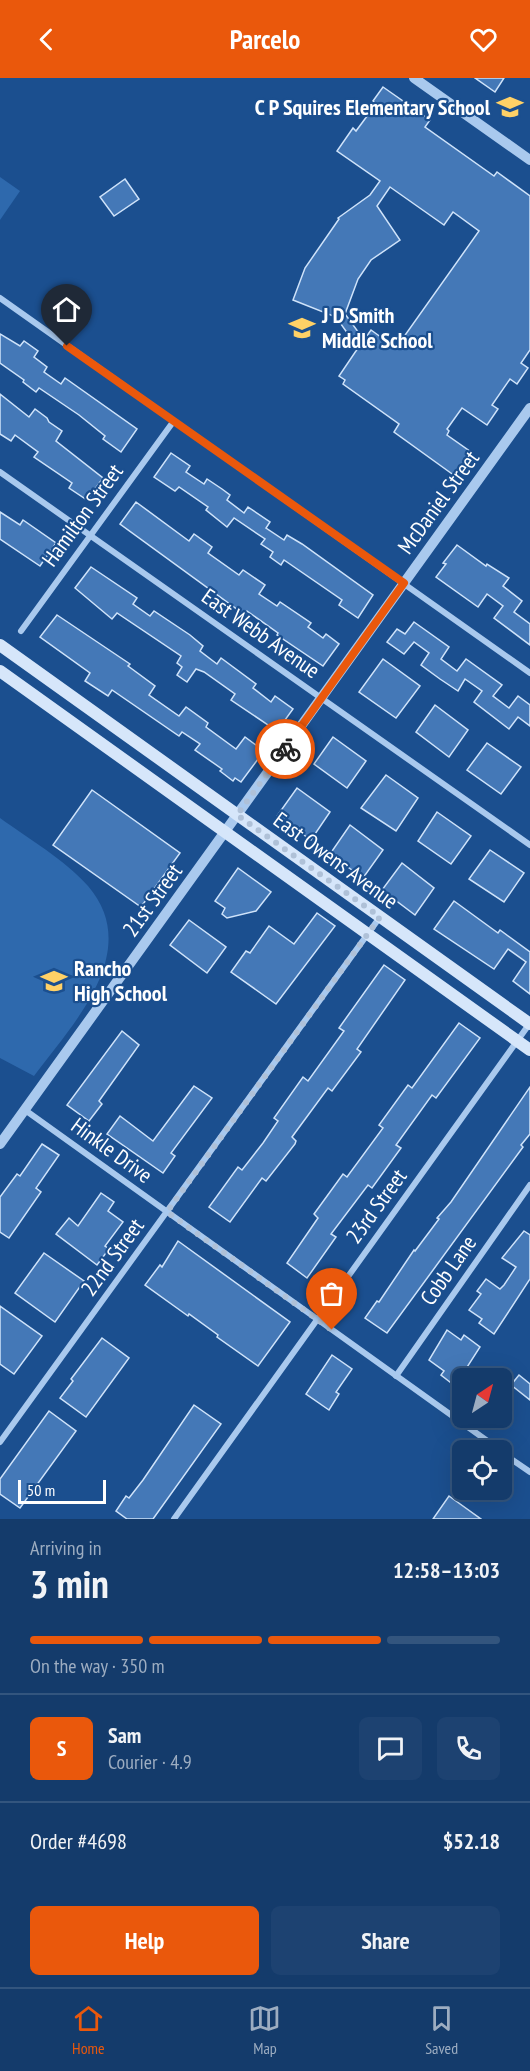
<!DOCTYPE html>
<meta charset="utf-8">
<style>
body{margin:0;font-family:"PT Sans Narrow",sans-serif;background:#1d4271;color:#f1f3f6;height:100vh;display:flex;flex-direction:column;font-size:22px;white-space:nowrap}
*{box-sizing:border-box;margin:0}
p{font-size:20px;color:#9dadc1}
.icon{flex:none;width:33px;height:33px;fill:none;stroke:currentColor;stroke-width:2;stroke-linecap:round;stroke-linejoin:round}
.map{position:relative;height:1441px;overflow:hidden}
.sheet{display:flex;flex-direction:column;background:#143b6b;flex:1}
.sheet>*{flex:none}
.needle{width:39px;rotate:36deg}
.fabs{position:absolute;left:452px;top:1290px;display:grid;gap:12px}
.fabs a{display:grid;place-items:center;width:60px;height:60px;border-radius:9px;background:#143b6b;box-shadow:0 6px 24px #0002,0 0 0 2px #33557e;font-size:30px}
.scale{position:absolute;left:18px;bottom:15px;width:88px;box-sizing:border-box;padding-left:6px;border:3px solid #fff;border-top:0;font-size:16px;line-height:21px;white-space:nowrap;color:#fff;-webkit-text-stroke:4px #1b4f8f;paint-order:stroke}
.pin{position:absolute;display:grid;place-items:center;width:51px;height:51px;color:#fff;margin:-62px -26px;border-radius:50% 50% 50% 0;rotate:-45deg;box-shadow:0 0 6px #0007}
.pin .icon{rotate:45deg}
.courier{position:absolute;display:grid;place-items:center;width:60px;height:60px;margin:-30px;border:4px solid #ea580c;border-radius:50%;background:#fff;color:#222;box-shadow:0 2px 8px #0007}
.headline em{font-style:normal;font-weight:600}
.headline div{display:flex;flex-direction:column-reverse}
.headline{display:flex;align-items:center;justify-content:space-between;height:102px;padding:0 30px}
h1{font-size:39px;font-weight:600;line-height:45px}
.bar{display:grid;grid-template-columns:repeat(4,1fr);gap:9px 6px;align-content:center;height:72px;padding:0 30px}
.bar i{height:8px;border-radius:4px;background:#33557e}
.bar .active{background:#ea580c}
.bar p{grid-column:span 4}
.line{display:flex;align-items:center;gap:15px;padding:0 30px;border-top:2px solid #33557e}
.line div{flex:1}
.round{display:grid;place-items:center;flex:none;width:63px;height:63px;border-radius:9px;background:#1d4271}
.button{display:flex;gap:12px;margin-top:auto;padding:12px 30px}
.button a{flex:1;height:69px;border-radius:9px;background:#ea580c;color:#fff;font-size:24px;font-weight:600;line-height:69px;text-align:center}
.button a+a{background:#1d4271;color:#f1f3f6}
header{display:flex;justify-content:space-between;align-items:center;height:78px;padding:0 30px;background:#ea580c;color:#fff;font-size:27px;font-weight:600}
.menu{display:flex;justify-content:space-around;align-items:center;height:84px;border-top:2px solid #33557e;background:#143b6b;font-size:16px;color:#9dadc1}
.menu a{display:grid;justify-items:center;gap:3px}
.menu .active{color:#ea580c}
.map>svg:first-child{display:block}
</style>
<header><svg class="icon" aria-label="back" viewBox="0 0 24 24"><path d="M15 5l-7 7 7 7"/></svg>Parcelo<svg class="icon" aria-label="heart" viewBox="0 0 24 24"><path d="M12 20l-8-8c-3-5 5-10 8-4 3-6 11-1 8 4z"/></svg></header>
<div class="map">
<svg width="530" height="1441" viewBox="0 0 530 1441">
<rect width="100%" height="100%" fill="#1b4f8f"/>
<!-- green -->
<g fill="#2e69ad">
<path d="M0,99l20,14 -20,29z"/>
<path d="M0,740c29,21 64,41 88,68 56,65 -16,139 -54,190l-34,-18z"/>
</g>
<!-- building -->
<g fill="#4478b7" stroke="#cfe3fa" stroke-width="1.5" fill-rule="evenodd">
<path d="M475,0h29l-9,14z"/>
<path d="M383,9l47,33 -5,7 69,49 3,-4 33,24v154l-9,13 7,5 -11,16 -7,-5 -18,26 6,4 -11,16 -25,-17 -15,21 2,2 -2,4 24,17 -16,24 -61,-44 5,-8 -56,-40 2,-4 -6,-4 19,-28 -22,-31 -43,-17 12,-32 34,-49 -1,-1 32,-23 10,-14 -43,-30 16,-23 3,3 20,-27 -3,-3zM390,109l54,38 9,-13 26,19 -83,117 -25,-18 -7,10 -19,-26 13,-35 13,-19 29,-20 -23,-34z"/>
<path d="M125,101l14,20 -25,17 -14,-19z"/>
<path d="M0,256l20,12 4,-5 14,10 -4,6 13,10 -3,5 17,12 4,-6 72,51 -16,23 -18,-13 2,-3 -26,-21 -40,-27 -3,4 -13,-10 1,-2 -24,-17z"/>
<path d="M0,316l29,23 6,-8 12,9 2,4 13,9 -6,10 47,37 -16,22 -18,-12 3,-5 -38,-26 4,-5 -23,-17 -4,6 -11,-7z"/>
<path d="M171,375l19,13 -4,6 18,12 3,-5 15,10 8,6 -3,5 17,13 4,-6 22,15 -4,6 18,12 3,-5 15,9 71,51 -15,23 -19,-13 3,-5 -58,-40 -3,5 -11,-8 3,-5 -12,-8 4,-5 -31,-21 -7,9 -21,-17 2,-3 -29,-20 -4,4 -21,-14z"/>
<path d="M136,424l53,39 5,-7 18,13 -4,6 31,22 4,-5 22,15 -6,9 18,12 3,-4 31,21 -3,4 15,11 3,-4 13,10 -16,22 -46,-31 1,-2 -31,-22 -2,4 -125,-91z"/>
<path d="M0,434l20,13 3,-5 33,23 -16,23 -40,-27z"/>
<path d="M457,467l29,21 1,-2 22,14 -6,8 19,15 -8,11 16,12v21l-36,-27 9,-12 -16,-12 -9,13 -42,-30 10,-13 -3,-1z"/>
<path d="M91,489l46,31 -4,6 17,12 4,-5 36,24 13,11 -3,5 17,13 4,-6 35,26 -3,4 18,14 4,-6 18,13 -16,22 -46,-31 4,-6 -31,-22 -8,-3 -9,13 -10,-7 5,-8 -5,-4 4,-7 -64,-43 -5,6 -37,-31z"/>
<path d="M57,537l73,49 -2,2 27,20 -6,9 30,21 7,-9 22,16 -2,4 30,22 9,-12 19,14 -23,31 -6,-4 -2,3 -13,-10 2,-2 -27,-19 5,-6 -18,-12 -3,4 -67,-46 -4,6 -23,-15 5,-8 -50,-36z"/>
<path d="M414,544l35,25 -8,12 16,12 9,-12 36,26 -9,11 16,12 9,-12 12,9v21l-12,-9 -9,12 -35,-27 8,-11 -17,-12 -7,12 -18,-12 -19,-14 8,-12 -15,-11 -10,12 -17,-12 10,-13 8,5z"/>
<path d="M383,581l37,27 -24,32 -37,-26z"/>
<path d="M435,627l33,25 -19,27 -33,-25z"/>
<path d="M333,659l33,24 -19,27 -33,-24z"/>
<path d="M487,665l34,24 -20,27 -34,-24z"/>
<path d="M386,697l32,23 -22,33 -35,-23z"/>
<path d="M297,710l33,24 -19,28 -34,-24z"/>
<path d="M92,712l88,63 -39,54 -88,-62z"/>
<path d="M437,734l34,24 -20,28 -33,-23z"/>
<path d="M350,747l33,25 -20,28 -33,-24z"/>
<path d="M490,772l34,23 -20,29 -35,-23z"/>
<path d="M402,785l32,25 -19,27 -33,-25z"/>
<path d="M238,790l33,24 -15,19 -29,7 -5,-4 3,-6 -10,-7z"/>
<path d="M454,823l44,32 2,-3 30,22v42l-17,-13 13,-19 -18,-13 -14,20 -60,-40z"/>
<path d="M317,835l18,13 -59,78 -45,-32 15,-21 4,2 19,-27 25,18z"/>
<path d="M189,842l37,27 -19,26 -37,-28z"/>
<path d="M384,887l21,15 -48,69 4,3 -29,39 -4,-3 -36,49 4,4 -1,3 -29,37 -4,-3 -32,44 -21,-15 29,-40 4,3 21,-27 15,-22 -4,-3 29,-41 5,4 36,-50 -5,-3z"/>
<path d="M459,945l21,15 -44,60 -4,-3 -36,50 5,3 -29,40 -4,-3 -37,49 5,3 -29,41 -20,-15 31,-45 -4,-4 29,-40 4,3 36,-49 -4,-3 29,-40 4,3z"/>
<path d="M122,953l17,14 -40,56 3,3 -13,17 -22,-16z"/>
<path d="M194,1008l18,12 -41,55 4,3 -12,17 -56,-39 13,-18 33,25z"/>
<path d="M530,1009v47l-9,11 2,2 -136,186 -22,-15 12,-17 2,1 35,-52 1,1 24,-32 -2,-1 14,-16z"/>
<path d="M42,1066l17,11 -23,33 5,4 -32,46 -9,-6v-35l17,-23 3,2z"/>
<path d="M101,1115l13,9 -6,9 15,11 -18,24 4,3 -12,16 -41,-31 13,-16 9,8z"/>
<path d="M524,1153l6,4v44l-36,55 -15,-11 3,-4 -13,-9 12,-16 -4,-3 9,-12 14,10 4,-4 12,-18 -14,-9z"/>
<path d="M178,1163l112,81 -32,44 -41,-29 1,-2 -29,-21 -1,2 -43,-31 15,-20 2,2z"/>
<path d="M44,1175l40,28 -29,41 -40,-29z"/>
<path d="M0,1228l42,30 -28,38 -14,-10z"/>
<path d="M447,1252l14,10 3,-5 16,12 -25,39 -14,-11 3,-4 -15,-11z"/>
<path d="M102,1260l27,20 -43,59 -26,-19 13,-17 -2,-2z"/>
<path d="M332,1277l20,14 -16,23 3,2 -10,16 -23,-16z"/>
<path d="M519,1297l11,9v16l-19,-15z"/>
<path d="M194,1327l27,19 -68,95h-26l-11,-8 10,-15 3,2 14,-18z"/>
<path d="M49,1333l27,20 -56,77 -20,-14v-15z"/>
<path d="M449,1418l32,23h-48z"/>
</g>
<g fill="none" stroke-linecap="round" stroke-linejoin="round">
<!-- minor -->
<g stroke="#a9c9ee" stroke-width="6">
<path d="M0,220l530,375"/>
<path d="M0,394l530,373"/>
<path d="M21,553l152,-209"/>
<path d="M25,1032l475,340"/>
<path d="M396,1298l134,-191"/>
<path d="M0,1364l380,-525"/>
<path d="M501,1374l29,20"/>
<path d="M174,1441l356,-496"/>
</g>
<!-- tertiary -->
<g stroke="#a9c9ee" stroke-width="10">
<path d="M414,0l116,82"/>
<path d="M0,1066l530,-736"/>
</g>
<!-- secondary -->
<g stroke="#d6e6fa" stroke-width="12">
<path d="M0,567l530,379"/>
<path d="M0,593l530,379"/>
</g>
</g>
<g fill="none" stroke-linecap="round" stroke-linejoin="round">
<!-- done -->
<path stroke="#afc1d8" stroke-width="6" stroke-dasharray="0 10.8" d="M285,671l-48,66 143,102 -213,295 165,118"/>
<!-- route -->
<path stroke="#ea580c" stroke-width="8" d="M67,268l337,237 -119,166"/>
</g>
<!-- icons -->
<defs>
<g id="school-bare" transform="scale(2.07)"><path d="M0-5L7-2L0 1L-7-2ZM-4 1L0 2.5L4 1V4Q0 6-4 4Z" fill="#ffd166" stroke="#1b4f8f" stroke-width="2.5" paint-order="stroke"/></g>
</defs>
<g fill-rule="evenodd">
<use href="#school-bare" x="510" y="29"/>
<use href="#school-bare" x="302" y="250"/>
<use href="#school-bare" x="54" y="903"/>
</g>
<g text-anchor="middle" stroke-width="4.5" stroke-linejoin="round" paint-order="stroke">
<!-- poi labels -->
<g font-size="22" font-weight="bold" fill="#fff" stroke="#1b4f8f" text-anchor="start">
<text x="490" y="37" text-anchor="end">C P Squires Elementary School</text>
<text x="322" y="245">J D Smith<tspan x="322" dy="25">Middle School</tspan></text>
<text x="74" y="898">Rancho<tspan x="74" dy="25">High School</tspan></text>
</g>
<!-- street labels -->
<g font-size="22" fill="#fff" stroke="#1b4f8f">
<text transform="translate(438 424) rotate(-54)" y="8">McDaniel Street</text>
<text transform="translate(82 437) rotate(-54)" y="8">Hamilton Street</text>
<text transform="translate(261 555) rotate(35)" y="8">East Webb Avenue</text>
<text transform="translate(336 782) rotate(36)" y="8">East Owens Avenue</text>
<text transform="translate(152 822) rotate(-54)" y="8">21st Street</text>
<text transform="translate(112 1072) rotate(36)" y="8">Hinkle Drive</text>
<text transform="translate(376 1128) rotate(-54)" y="8">23rd Street</text>
<text transform="translate(112 1179) rotate(-54)" y="8">22nd Street</text>
<text transform="translate(448 1192) rotate(-55)" y="8">Cobb Lane</text>
</g>
</g>
</svg>
<div class="fabs">
<a><svg class="needle" viewBox="-14 -14 28 28"><path d="M0-13l5 13h-10z" fill="#e53935"/><path d="M0 13l5-13h-10z" fill="#9dadc1"/></svg></a>
<a><svg class="icon" aria-label="locate" viewBox="0 0 24 24"><circle cx="12" cy="12" r="6"/><path d="M12 2v4M12 18v4M2 12h4M18 12h4"/></svg></a>
</div>
<div class="scale">50 m</div>
<div class="pin" style="left:332px;top:1252px;background:#ea580c"><svg class="icon" aria-label="bag" viewBox="0 0 24 24"><path d="M5 8h14l-1 12H6zM9 8a3 3 0 0 1 6 0"/></svg></div>
<div class="pin" style="left:67px;top:268px;background:#1f2937"><svg class="icon" aria-label="home" viewBox="0 0 24 24"><path d="M3 11l9-7 9 7M6 9v11h12V9"/></svg></div>
<div class="courier" style="left:285px;top:671px"><svg class="icon" aria-label="bike" viewBox="0 0 24 24"><circle cx="6" cy="16" r="4"/><circle cx="18" cy="16" r="4"/><path d="M6 16l4-8h5l3 8M10 8l3 8H6M13 5h3"/></svg></div>
</div>
<section class="sheet">
<div class="headline"><div><h1>3 min</h1><p>Arriving in</p></div><em>12:58–13:03</em></div>
<div class="bar"><i class="active"></i><i class="active"></i><i class="active"></i><i></i><p>On the way · 350 m</p></div>
<div class="line" style="height:108px"><b class="round" style="background:#ea580c;color:#fff">S</b><div><b>Sam</b><p>Courier · 4.9</p></div><a class="round"><svg class="icon" aria-label="chat" viewBox="0 0 24 24"><path d="M4 5h16v11H9l-5 4z"/></svg></a><a class="round"><svg class="icon" aria-label="phone" viewBox="0 0 24 24"><path d="M5 4h4l2 5-3 2q2 4 5 5l2-3 5 2v4C11 20 4 13 5 4z"/></svg></a></div>
<div class="line" style="height:78px"><div>Order #4698</div><b>$52.18</b></div>
<div class="button"><a>Help</a><a>Share</a></div>
</section>
<nav class="menu">
<a class="active"><svg class="icon" aria-label="home" viewBox="0 0 24 24"><path d="M3 11l9-7 9 7M6 9v11h12V9"/></svg>Home</a>
<a><svg class="icon" aria-label="map" viewBox="0 0 24 24"><path d="M3 6l6-2 6 2 6-2v14l-6 2-6-2-6 2zM9 4v14M15 6v14"/></svg>Map</a>
<a><svg class="icon" aria-label="saved" viewBox="0 0 24 24"><path d="M7 4h10v16l-5-4-5 4z"/></svg>Saved</a>
</nav>
